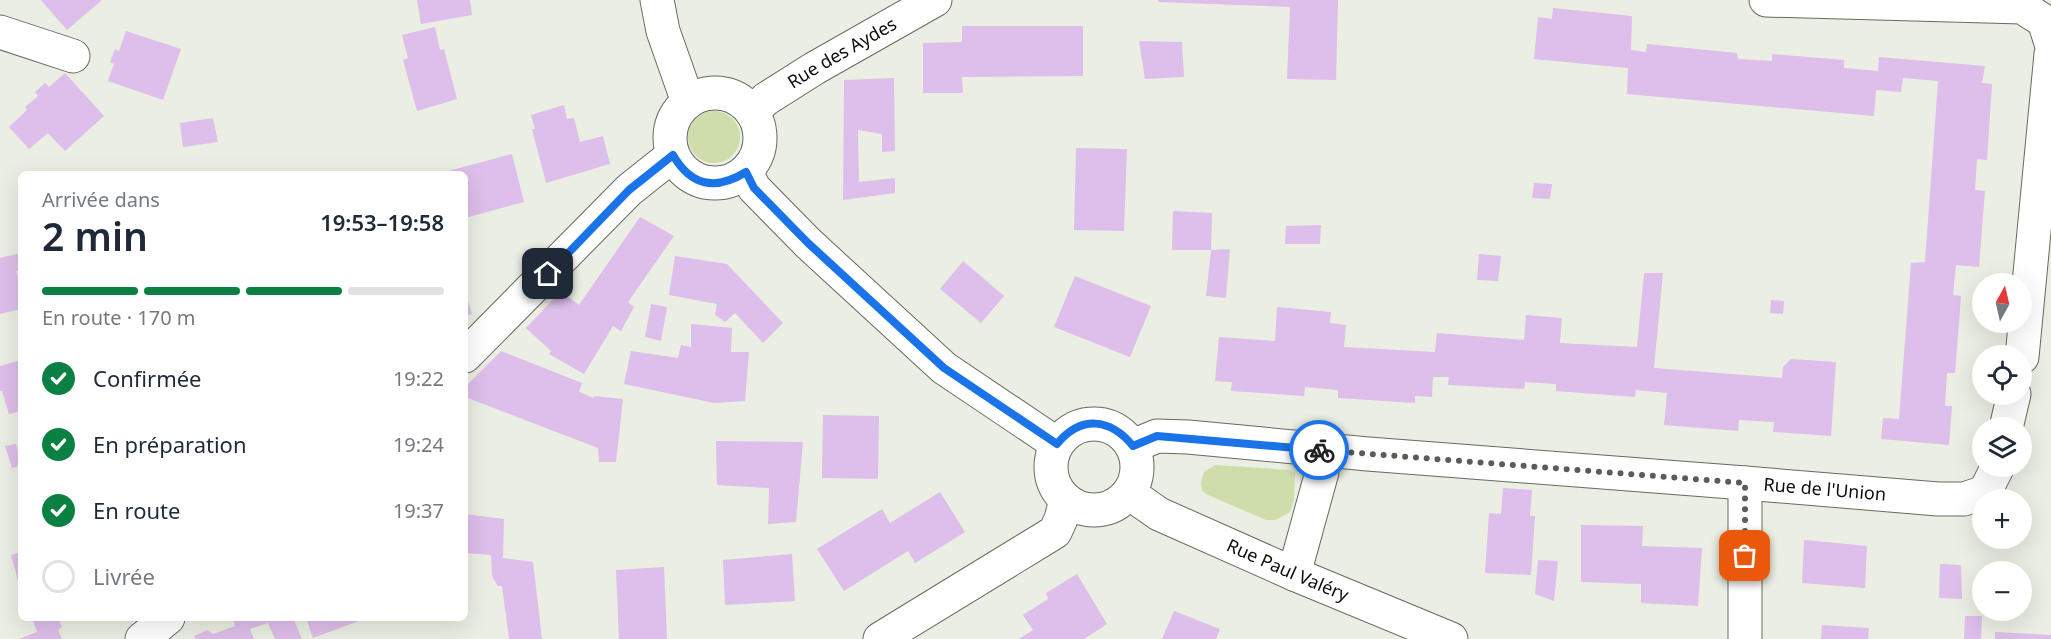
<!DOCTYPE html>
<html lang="fr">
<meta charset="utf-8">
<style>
body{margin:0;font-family:"Noto Sans",sans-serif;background:#f2f2f3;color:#1f2937;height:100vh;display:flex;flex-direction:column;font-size:22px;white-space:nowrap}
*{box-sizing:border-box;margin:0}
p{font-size:20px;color:#747a83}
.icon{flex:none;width:33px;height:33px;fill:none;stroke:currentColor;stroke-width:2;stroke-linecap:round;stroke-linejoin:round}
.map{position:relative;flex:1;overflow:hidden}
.details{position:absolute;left:18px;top:171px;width:450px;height:450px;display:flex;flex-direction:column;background:#fff;border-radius:9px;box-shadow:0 6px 24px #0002}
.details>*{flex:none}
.needle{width:39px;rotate:8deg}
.controls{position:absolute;left:1972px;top:273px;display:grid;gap:12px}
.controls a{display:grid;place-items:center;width:60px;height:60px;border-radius:50%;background:#fff;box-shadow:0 6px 24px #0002;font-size:30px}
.pin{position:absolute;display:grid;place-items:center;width:51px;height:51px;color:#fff;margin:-26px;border-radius:12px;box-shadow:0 3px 9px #0006}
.courier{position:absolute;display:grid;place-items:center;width:60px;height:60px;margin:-30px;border:4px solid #1a73e8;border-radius:50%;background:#fff;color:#222;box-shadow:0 2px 8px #0007}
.summary em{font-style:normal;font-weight:600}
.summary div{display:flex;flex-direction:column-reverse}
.summary{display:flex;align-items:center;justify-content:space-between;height:102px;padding:0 24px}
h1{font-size:39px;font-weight:600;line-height:45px}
.bar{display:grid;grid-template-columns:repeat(4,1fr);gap:9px 6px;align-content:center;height:72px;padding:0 24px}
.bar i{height:8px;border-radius:4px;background:#e0e1e3}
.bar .on{background:#0b8043}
.bar p{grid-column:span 4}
ol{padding:0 24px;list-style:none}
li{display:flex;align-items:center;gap:18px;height:66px}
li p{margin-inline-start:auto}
li .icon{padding:6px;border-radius:50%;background:#0b8043;color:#fff;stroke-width:4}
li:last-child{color:#747a83}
li i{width:33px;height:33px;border:3px solid #e0e1e3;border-radius:50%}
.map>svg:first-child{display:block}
</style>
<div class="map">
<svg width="2051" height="639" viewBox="0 0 2051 639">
<rect width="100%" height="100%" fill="#ebeee2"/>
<!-- green -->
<g fill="#cfddaa">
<circle cx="714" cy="137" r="26"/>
<path d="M1215,465l74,5 6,3 -1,27 -4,12 -15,8h-9l-58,-25 -6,-4 -1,-9 3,-10z"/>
</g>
<!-- building -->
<g fill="#debeea">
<path d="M41,0h61l-35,30z"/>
<path d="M417,0h53l2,15 -51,9z"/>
<path d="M1158,0h180l-2,80 -49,-1 3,-72 -132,-5z"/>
<path d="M1553,8l79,8 -1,34 15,2 1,-8 90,9 1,6 34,2v-7l72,6v8l34,3 1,-14 106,9 -3,17 10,1 -5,76 -10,-1 -2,31 10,1 -6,76 -23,-2 -3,30 8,1 -6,77h-8l-2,33h7l-3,39 -68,-6 2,-21 16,1 12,-156 14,-1 13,-181 -35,-3 -2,14 -25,-2 -2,26 -247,-22 1,-26 -94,-9 4,-42 14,2z"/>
<path d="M962,26h121v50l-121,1 1,16h-40v-50l39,-1z"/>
<path d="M435,27l5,23 4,-1 13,50 -40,12 -14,-51 5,-2 -6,-23z"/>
<path d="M126,31l55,18 -18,51 -55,-19 6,-17 -4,-2 5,-13 4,2z"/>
<path d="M1139,41l43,1 2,35 -39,2z"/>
<path d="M65,73l39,43 -39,35 -17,-18 -19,16 -20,-22 18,-17 -2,-3 13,-11 -3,-4 10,-9 4,4z"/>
<path d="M894,78l1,73 -13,1v-18l-24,-4 1,52 36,-4v15l-52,7 1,-120z"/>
<path d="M564,105l3,14 7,-1 6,24 23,-6 7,28 -64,19 -14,-54h3l-4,-14z"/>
<path d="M213,118l5,24 -35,5 -3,-24z"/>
<path d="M1076,148l51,1 -3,82 -50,-1z"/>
<path d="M512,154l12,48 -59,16v-44l-24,-1z"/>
<path d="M1534,183l18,1 -2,15 -18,-1z"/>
<path d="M1173,211l39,2 -1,37h-39z"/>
<path d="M640,217l34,19 -46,66 6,5 -13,24 -8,-5 -29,48 -35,-20 2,-3 -25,-23 35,-37 18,14z"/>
<path d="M1321,225l-1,19h-35l1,-18z"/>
<path d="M1230,249l-4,49 -20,-2 5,-46z"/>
<path d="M21,253v17l-5,1 5,17v21l-21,5v-56z"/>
<path d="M1479,254l22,2 -3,25 -21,-1z"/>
<path d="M675,256l52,8 56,59 -20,20 -28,-30 -10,9 -10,-7 2,-11 -48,-9z"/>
<path d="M963,261l41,35 -23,27 -41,-34z"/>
<path d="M1644,273h19l-9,95 128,10 1,-11 8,-8 45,3 -5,74 -58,-4 1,-10 -35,-2 -1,11 -74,-6 3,-32 -31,-3 -1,7 -79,-6v-7l-31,-2 -1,7 -76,-4 1,-8h-16l-1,20 -17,-1v7l-77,-5v-8l-33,-3 -1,9 -73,-5 1,-9 -17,-1 4,-44 56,4 2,-34 54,5 -1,11 16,2 -2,22 91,5 2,-19 87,7 2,-25 36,3 -2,25 77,4z"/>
<path d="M1075,276l76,30 -21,51 -76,-30z"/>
<path d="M465,290l7,24 -7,2z"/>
<path d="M1771,300l13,1 -1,13 -13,-1z"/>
<path d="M651,304l16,3 -6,34 -16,-4z"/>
<path d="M691,324l41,4 -1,24h18l-4,49 -31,2 -90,-19 7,-33 47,7 3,-13 10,2z"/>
<path d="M501,351l81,32 -3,9 15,6v-2l29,3 -7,63h-17l-1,-14 -133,-51v-10z"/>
<path d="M21,360v51l-12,3 -7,-23h-2v-25z"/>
<path d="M823,415l56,1 -1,63 -56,-1z"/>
<path d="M716,441l87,1 -7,80 -28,2 1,-36 -52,-3z"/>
<path d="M16,444l5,21 -9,3 -7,-22z"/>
<path d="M1503,488l29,2 -2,26h5l-4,59 -46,-2 4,-60 12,1z"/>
<path d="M940,492l25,40 -50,31 -7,-12 -64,40 -27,-42 65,-40 8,14z"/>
<path d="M465,514l39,5 -1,39 30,4 9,77h-33l-7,-53h-4l-6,-10 -1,-21 -26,-2z"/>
<path d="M1581,525l62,1 -1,20 60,2 -4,58 -57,-3v-19l-60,-2z"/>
<path d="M1804,540l63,6 -2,42 -63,-5z"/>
<path d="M21,552v36h-1l-9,-33z"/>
<path d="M792,554l3,47 -70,4 -2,-45z"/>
<path d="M1538,560l20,1 -4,40 -19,-7z"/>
<path d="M1940,564l21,1 1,34 -23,-1z"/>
<path d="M664,567l3,72h-48l-3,-69z"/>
<path d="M1077,574l30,50 -23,15h-65l14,-9 -10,-15 25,-16 -2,-6z"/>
<path d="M1174,611l46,18 -4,10h-54z"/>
<path d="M1965,616h17l-1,23h-17z"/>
<path d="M32,618h26l4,9 -4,3 4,9h-43l18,-7z"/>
<path d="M232,618h61l9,21h-27l-7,-16 -18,6 4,10h-59l-1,-3 13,-6 6,4 22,-8z"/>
<path d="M306,618h61l-54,20z"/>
<path d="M1822,625l47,3 -1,11h-47z"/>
<path d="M1995,632l56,3v4h-56z"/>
</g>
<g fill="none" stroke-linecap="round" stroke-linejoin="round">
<!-- minor casing -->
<g stroke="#676a60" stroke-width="35">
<g id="minor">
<path d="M657,0l6,31 25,71"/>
<path d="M1766,0l256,7 22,14 7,22"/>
<path d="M0,32l73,24"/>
<circle cx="715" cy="138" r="45"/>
<path id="s1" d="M752,112l14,-13 49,-31 120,-68"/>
<path d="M746,172l8,16 54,55 136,125 113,76"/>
<path d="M465,356l164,-166 44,-35"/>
<path d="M2022,357l29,-303"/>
<circle cx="1094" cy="467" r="43"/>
<path d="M2006,428l8,-34"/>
<path id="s2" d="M1133,446l24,-10 31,1 180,17 377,29 193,16h26l21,-7 13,-26"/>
<path d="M1745,483v156"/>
<path id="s3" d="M1129,493l30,21 135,60 157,65"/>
<path d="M1294,574l28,-102v-22"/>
<path d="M142,639l26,-21"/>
<path d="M880,639l175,-107 6,-13 5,-19"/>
</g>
</g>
<!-- minor -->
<use href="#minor" stroke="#fff" stroke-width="33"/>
</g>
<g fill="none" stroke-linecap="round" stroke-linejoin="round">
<!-- done -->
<path stroke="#5b5c56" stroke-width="6" stroke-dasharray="0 10.8" d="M1319,450l426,33v73"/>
<!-- route -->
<path stroke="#1a73e8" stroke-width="8" d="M548,274l81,-84 44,-35c18,31 42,36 73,17l8,16 54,55 136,125 113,76c24,-29 53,-26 76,2l24,-10 162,14"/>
</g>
<g text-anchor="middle" stroke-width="6" stroke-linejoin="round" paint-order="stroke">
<!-- street labels -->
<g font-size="18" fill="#0d0e0a" stroke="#fff">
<text dy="6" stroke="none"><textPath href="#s1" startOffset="108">Rue des Aydes</textPath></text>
<text dy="6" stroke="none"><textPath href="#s2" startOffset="696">Rue de l'Union</textPath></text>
<text dy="6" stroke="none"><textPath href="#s3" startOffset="177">Rue Paul Valéry</textPath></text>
</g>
</g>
</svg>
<div class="controls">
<a><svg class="needle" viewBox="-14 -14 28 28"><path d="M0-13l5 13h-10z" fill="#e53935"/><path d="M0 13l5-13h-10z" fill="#747a83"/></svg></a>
<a><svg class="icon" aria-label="locate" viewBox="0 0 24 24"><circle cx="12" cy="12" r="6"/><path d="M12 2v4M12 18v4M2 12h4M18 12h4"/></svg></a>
<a><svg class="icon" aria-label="layers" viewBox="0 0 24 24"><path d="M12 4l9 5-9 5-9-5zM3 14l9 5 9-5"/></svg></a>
<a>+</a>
<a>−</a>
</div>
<div class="pin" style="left:1745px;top:556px;background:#ea580c"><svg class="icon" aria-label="bag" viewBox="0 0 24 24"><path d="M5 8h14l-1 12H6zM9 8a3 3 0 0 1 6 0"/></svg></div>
<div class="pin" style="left:548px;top:274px;background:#1f2937"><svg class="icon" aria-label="home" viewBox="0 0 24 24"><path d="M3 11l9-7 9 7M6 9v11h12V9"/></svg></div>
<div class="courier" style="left:1319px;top:450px"><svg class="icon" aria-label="bike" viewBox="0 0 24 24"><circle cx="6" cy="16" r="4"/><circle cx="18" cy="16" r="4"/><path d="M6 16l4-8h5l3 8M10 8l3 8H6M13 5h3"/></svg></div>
<section class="details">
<div class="summary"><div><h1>2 min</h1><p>Arrivée dans</p></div><em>19:53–19:58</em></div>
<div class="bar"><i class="on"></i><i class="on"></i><i class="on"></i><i></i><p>En route · 170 m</p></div>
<ol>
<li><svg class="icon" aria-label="check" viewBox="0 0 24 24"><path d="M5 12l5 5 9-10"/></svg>Confirmée<p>19:22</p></li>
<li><svg class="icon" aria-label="check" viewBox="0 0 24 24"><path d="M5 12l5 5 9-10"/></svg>En préparation<p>19:24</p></li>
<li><svg class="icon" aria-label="check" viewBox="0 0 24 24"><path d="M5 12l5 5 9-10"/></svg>En route<p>19:37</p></li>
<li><i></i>Livrée</li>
</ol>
</section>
</div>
